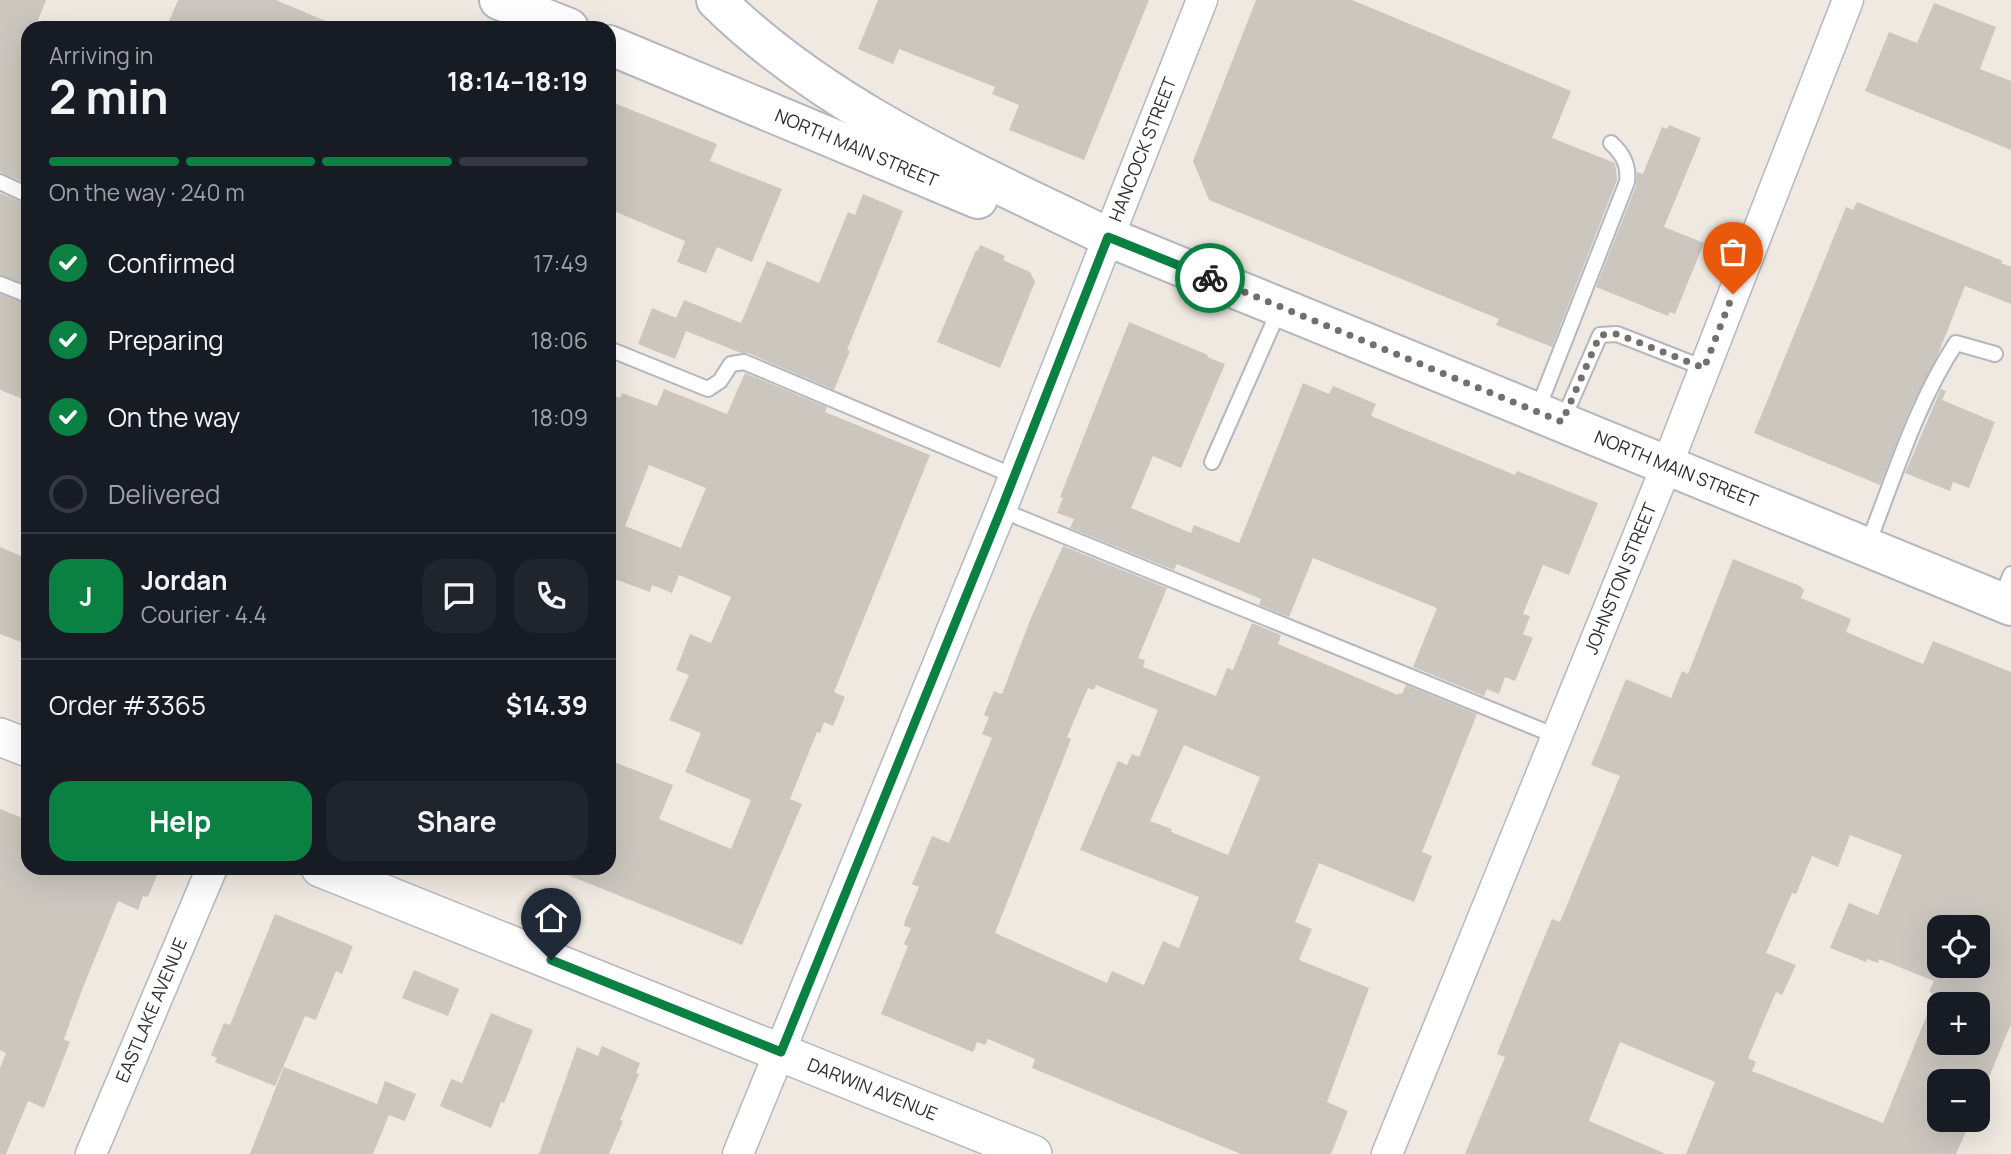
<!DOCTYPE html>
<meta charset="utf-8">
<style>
body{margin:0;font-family:Manrope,sans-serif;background:#20242c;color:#f1f3f6;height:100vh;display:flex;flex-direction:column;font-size:26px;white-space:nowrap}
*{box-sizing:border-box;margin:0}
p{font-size:23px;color:#9ea1a6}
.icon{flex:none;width:38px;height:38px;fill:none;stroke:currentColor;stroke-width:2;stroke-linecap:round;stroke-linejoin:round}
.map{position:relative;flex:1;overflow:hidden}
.sheet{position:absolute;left:21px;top:21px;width:595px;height:854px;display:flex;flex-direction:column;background:#171b24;border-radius:21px;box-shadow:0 7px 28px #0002}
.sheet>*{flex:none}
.controls{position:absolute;left:1927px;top:915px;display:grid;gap:14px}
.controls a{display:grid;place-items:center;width:63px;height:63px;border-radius:14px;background:#171b24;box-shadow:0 7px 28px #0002;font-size:35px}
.pin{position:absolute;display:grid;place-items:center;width:60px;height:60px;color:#fff;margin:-72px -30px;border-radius:50% 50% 50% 0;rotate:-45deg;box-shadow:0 0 7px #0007}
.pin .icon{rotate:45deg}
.courier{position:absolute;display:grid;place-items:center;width:70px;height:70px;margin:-35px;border:5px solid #0b8043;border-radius:50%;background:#fff;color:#222;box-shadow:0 2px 9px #0007}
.headline em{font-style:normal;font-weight:700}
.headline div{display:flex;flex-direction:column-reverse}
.headline{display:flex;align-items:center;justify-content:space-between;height:119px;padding:0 28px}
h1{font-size:46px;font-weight:700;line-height:52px}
.bar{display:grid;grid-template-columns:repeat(4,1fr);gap:10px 7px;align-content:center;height:84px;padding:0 28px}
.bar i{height:9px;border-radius:5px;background:#363941}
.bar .current{background:#0b8043}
.bar p{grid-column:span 4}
.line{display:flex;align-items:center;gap:18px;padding:0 28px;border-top:2px solid #363941}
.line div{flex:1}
.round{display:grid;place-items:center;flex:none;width:74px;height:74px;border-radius:21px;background:#20242c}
ol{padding:0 28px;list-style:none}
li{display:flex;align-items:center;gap:21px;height:77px}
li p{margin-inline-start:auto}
li .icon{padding:7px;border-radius:50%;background:#0b8043;color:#fff;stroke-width:4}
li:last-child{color:#9ea1a6}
li i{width:38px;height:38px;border:4px solid #363941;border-radius:50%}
.cta{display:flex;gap:14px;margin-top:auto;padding:14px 28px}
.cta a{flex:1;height:80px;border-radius:21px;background:#0b8043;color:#fff;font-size:28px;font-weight:700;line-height:80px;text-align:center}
.cta a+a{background:#20242c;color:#f1f3f6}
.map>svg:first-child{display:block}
</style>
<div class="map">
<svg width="2011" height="1154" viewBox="0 0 2011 1154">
<rect width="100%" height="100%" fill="#efe9e1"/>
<!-- building -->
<g fill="#cbc7bf" fill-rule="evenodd">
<path d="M0,0h46l-11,28h-7v156l-28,-12z"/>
<path d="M178,0h98l66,28h-176z"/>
<path d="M878,0h271l-65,160 -75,-30 10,-25 -27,-11 3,-7 -96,-38 -6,15 -35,-15z"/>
<path d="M1256,0h96l219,91 -19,47 63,25 2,17 -65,167 -56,-22 3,-6 -290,-119 -16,-39z"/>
<path d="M1934,3l62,24 -16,42 31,12v69l-146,-59 24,-59 28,11z"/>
<path d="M609,101l108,43 -7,17 72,28 -30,73 -35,-15 -11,26 -29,-11 8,-21 -76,-32z"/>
<path d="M1669,125l32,13 -37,89 40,16 -29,71 -5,-2 -2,4 -72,-29 40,-101 1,-14 6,2 19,-47 5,2z"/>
<path d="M0,193l28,12v80l-28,-10z"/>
<path d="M863,194l40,17 -56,139 3,1 -16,39 -86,-37h-7l-55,-22 -11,28 -37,-15 14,-36 24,10 8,-18 57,23 26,-62 52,22 29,-71 7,3z"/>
<path d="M1857,202l146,59 -2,2 10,4v37l-46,-18 -28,71 -28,55 -29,73 -126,-52 92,-226 7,3z"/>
<path d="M980,245l25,11 -2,4 27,12 5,10 -35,86 -63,-26 39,-92 2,1z"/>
<path d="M0,294l28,10v97l-28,-11z"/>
<path d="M1129,322l79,33 -1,2 18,7 -44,104 -28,-12 -22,52 60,25 3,-8 45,18 64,-160 26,11 4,-8 43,18 -5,12 144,59 2,-4 81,32 -29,72 -26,-10 -20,49 7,2 -7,18 10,4 -18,43 -10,-4 -6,17 -12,-5 -3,7 -71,-29 24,-59 -124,-50 -24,59 -30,-12 2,-6 -84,-35 -3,6 -104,-42 4,-9 -17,-6 6,-15 -3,-1z"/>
<path d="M745,373l82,34 -2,5 105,43 -96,237 11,5 -12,29 -9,-4 -4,11 -3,-1 -27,67 12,5 -60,141 -189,-76 56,-1v-108l64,25 -14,34 72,30 20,-49 -66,-28 16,-39 -32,-13 20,-45 -13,-5 14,-36 21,9 20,-46 -52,-22 -7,18 -20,-8 -2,7 -41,-15v-183l11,4 2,-5 35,13 7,-17 63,25zM649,465l57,23 -25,60 -56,-22z"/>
<path d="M1941,389l5,2 -4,9 53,22 -26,66 -16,-6 -3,9 -45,-18z"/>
<path d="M1063,546l104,42 -29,70 7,2 -2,7 73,29 11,-28 6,2 19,-47 29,12 -3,9 120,51 1,-2 3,1 4,-9 71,29 -55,138 10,4 -18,46 -95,-39 -24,59 17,7 -13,31 70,28 -42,114 21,9 -17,43h-90l-209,-86 3,-9 -47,-20 -3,6 -8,-3 -4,10 -92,-38 27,-68 -4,-2 7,-16 -7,-2 1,-5 14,-34 -7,-3 20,-48 17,7 43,-105 -10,-4 7,-17 -5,-2 10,-24 8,3 29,-76zM1096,685l62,25 -19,47 -7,-3 -5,11 -9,-4 -38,89 119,47 -20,51 -16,-7 -19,44 -32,-14 -5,12 -112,-50 76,-194 -4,-2 21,-49 6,2zM1184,745l76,32 -32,78 -57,-23 1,-3 -22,-8z"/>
<path d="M0,547l28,12v66l-7,17 -21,-8z"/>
<path d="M1733,559l67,27 4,4 -3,8 50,21 -5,13 77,32 10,-23 78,31v352l-28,68 4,9 -14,30 -6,-2 -11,25h-270l29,-72 -95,-40 -31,79 77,33h-201l40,-97 -8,-3 35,-87 20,-48 8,3 60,-146 -29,-11 35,-86 45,19 11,-27 6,3zM1850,835l52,20 -24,60 -29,-12 -19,45 36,14 1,-3 11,4 1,-4 55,22 -5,11 6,3 -52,128 -131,-52 4,-9 -8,-4 28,-66 6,3 14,-30 -30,-12 26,-60 4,1 16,-38 26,11zM1939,928h39v38h-39zM1939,1004h39v39h-39zM1939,1082h39v38h-39z"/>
<path d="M0,809l28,11v48h132l-12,29 -5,-1 -5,14 -20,-9 -36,89 -18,49 6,3 -26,66 -16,-7 -22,53h-6v-86l6,-15 -6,-3z"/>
<path d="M275,914l78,32 -11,28 -6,-3 -20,49 -11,-4 -30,70 -60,-24 2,-4 -6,-3 13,-32 6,2z"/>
<path d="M414,970l45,19 -11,27 -46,-18z"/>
<path d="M491,1013l42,17 -29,73 -3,-1 -10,26 -51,-22 11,-27 11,4z"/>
<path d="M602,1046l38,17 -4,10 3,1 -19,46 3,1 -14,33h-70l38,-107 21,9z"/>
<path d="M284,1067l93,37 8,-23 31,13 -11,27 -16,-6 -16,39h-123z"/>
</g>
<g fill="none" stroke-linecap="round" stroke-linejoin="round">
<!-- service casing -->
<g stroke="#b4b7c1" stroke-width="18">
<g id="service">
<path d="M0,182l28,13"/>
<path d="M0,284l28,11"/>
<path d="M609,349l99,40 12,-8 11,-17 13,-2 270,114"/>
<path d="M1537,411l90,-229c2,-17 -4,-28 -16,-39"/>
<path d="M1562,422l38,-87 17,-1 87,34"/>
<path d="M1212,462l68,-154"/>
<path d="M1001,510l555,226"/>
<path d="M1867,546c27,-68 49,-142 89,-203l39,11"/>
<path d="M2000,600l11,-26"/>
</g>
</g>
<!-- minor casing -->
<g stroke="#b4b7c1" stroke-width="33">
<g id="minor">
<path id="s1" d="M91,1154l121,-286"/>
<path id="s2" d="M738,1154l263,-644 201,-510"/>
<path id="s3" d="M1387,1154l280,-689 181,-465"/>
</g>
</g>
<!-- tertiary casing -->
<g stroke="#b4b7c1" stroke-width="40">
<g id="tertiary">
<path d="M0,737l28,11"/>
<path id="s4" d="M320,868l713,286"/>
</g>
</g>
<!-- secondary casing -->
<g stroke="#b4b7c1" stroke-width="42">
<g id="secondary">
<path d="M499,0l70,28"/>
<path id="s5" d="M716,0c109,108 256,171 392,237l903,369"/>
<path id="s6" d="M609,45l369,154"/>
</g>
</g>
<!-- service -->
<use href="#service" stroke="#fff" stroke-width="14"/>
<!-- minor -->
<use href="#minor" stroke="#fff" stroke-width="30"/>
<!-- tertiary -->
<use href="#tertiary" stroke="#fff" stroke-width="37"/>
<!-- secondary -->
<use href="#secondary" stroke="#fff" stroke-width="38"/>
</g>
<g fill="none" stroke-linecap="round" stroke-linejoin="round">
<!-- done -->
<path stroke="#726f6d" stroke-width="7" stroke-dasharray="0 12.6" d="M1210,278l352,144 38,-87 17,-1 87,34 29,-74"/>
<!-- route -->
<path stroke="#0b8043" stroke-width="9" d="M551,960l230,92 220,-542 107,-273 102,41"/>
</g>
<g text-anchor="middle" stroke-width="7" stroke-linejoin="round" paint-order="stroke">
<!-- street labels -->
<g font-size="18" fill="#2e2e2e" stroke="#fff">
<text dy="6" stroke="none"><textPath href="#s6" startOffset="268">NORTH MAIN STREET</textPath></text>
<text dy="6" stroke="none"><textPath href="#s2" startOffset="1083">HANCOCK STREET</textPath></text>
<text dy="6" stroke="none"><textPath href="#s5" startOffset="1074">NORTH MAIN STREET</textPath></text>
<text dy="6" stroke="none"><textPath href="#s3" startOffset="621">JOHNSTON STREET</textPath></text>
<text dy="6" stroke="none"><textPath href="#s1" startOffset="156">EASTLAKE AVENUE</textPath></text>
<text dy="6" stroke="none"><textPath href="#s4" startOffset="595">DARWIN AVENUE</textPath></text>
</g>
</g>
</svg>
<div class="controls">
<a><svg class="icon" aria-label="locate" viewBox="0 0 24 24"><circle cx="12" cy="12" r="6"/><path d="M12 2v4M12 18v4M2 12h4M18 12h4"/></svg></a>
<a>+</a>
<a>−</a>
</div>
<div class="pin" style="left:1733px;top:294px;background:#ea580c"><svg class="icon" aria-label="bag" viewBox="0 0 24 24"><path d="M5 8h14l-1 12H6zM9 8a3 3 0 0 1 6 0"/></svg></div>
<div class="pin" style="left:551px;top:960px;background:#1f2937"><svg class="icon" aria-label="home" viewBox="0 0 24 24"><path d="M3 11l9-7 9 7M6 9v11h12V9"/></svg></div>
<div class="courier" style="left:1210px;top:278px"><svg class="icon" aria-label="bike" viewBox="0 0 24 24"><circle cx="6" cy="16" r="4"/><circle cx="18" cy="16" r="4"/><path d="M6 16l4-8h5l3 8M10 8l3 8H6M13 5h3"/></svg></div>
<section class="sheet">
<div class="headline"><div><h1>2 min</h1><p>Arriving in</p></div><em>18:14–18:19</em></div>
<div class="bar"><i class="current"></i><i class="current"></i><i class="current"></i><i></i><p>On the way · 240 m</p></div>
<ol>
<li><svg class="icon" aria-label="check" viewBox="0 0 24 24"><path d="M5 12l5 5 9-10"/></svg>Confirmed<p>17:49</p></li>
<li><svg class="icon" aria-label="check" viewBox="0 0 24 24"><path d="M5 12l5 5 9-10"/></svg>Preparing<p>18:06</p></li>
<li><svg class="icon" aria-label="check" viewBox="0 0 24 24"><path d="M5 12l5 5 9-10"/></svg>On the way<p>18:09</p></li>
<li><i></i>Delivered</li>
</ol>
<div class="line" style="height:126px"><b class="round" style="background:#0b8043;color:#fff">J</b><div><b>Jordan</b><p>Courier · 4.4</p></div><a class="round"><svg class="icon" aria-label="chat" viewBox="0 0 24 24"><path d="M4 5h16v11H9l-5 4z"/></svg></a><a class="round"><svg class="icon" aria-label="phone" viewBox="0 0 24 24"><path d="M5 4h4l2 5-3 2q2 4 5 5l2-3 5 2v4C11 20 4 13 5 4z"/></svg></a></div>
<div class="line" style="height:91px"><div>Order #3365</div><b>$14.39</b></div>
<div class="cta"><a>Help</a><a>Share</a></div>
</section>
</div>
